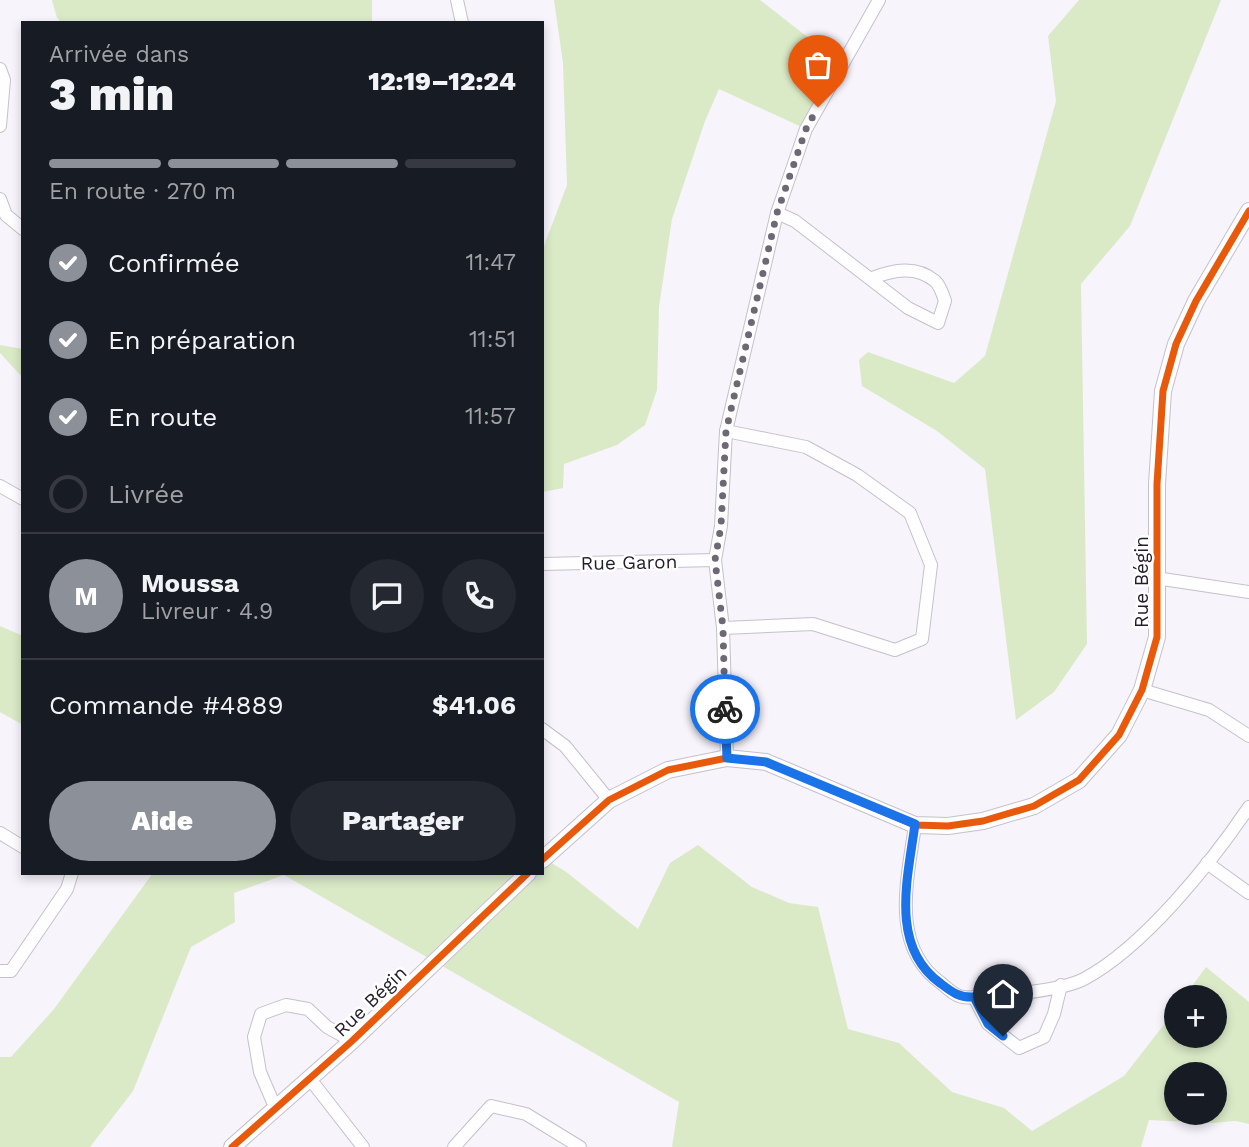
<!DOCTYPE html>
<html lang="fr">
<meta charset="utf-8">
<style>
body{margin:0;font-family:"Work Sans",sans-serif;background:#242831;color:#f1f3f6;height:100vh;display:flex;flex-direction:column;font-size:26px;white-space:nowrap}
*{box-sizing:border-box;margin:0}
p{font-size:23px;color:#9ea1a6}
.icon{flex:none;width:38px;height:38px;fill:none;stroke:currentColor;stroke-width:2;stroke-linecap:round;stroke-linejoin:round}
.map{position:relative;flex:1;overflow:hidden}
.details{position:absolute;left:21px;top:21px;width:523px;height:854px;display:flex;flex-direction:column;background:#171b24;border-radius:0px;box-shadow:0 4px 10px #0003}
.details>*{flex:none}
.fabs{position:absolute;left:1164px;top:985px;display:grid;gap:14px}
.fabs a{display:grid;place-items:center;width:63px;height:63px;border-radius:50%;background:#171b24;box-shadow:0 4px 10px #0003;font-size:35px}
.pin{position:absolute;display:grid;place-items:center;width:60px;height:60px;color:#fff;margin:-72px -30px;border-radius:50% 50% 50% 0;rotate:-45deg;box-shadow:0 0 7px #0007}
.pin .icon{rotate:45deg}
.courier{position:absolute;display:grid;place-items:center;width:70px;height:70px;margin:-35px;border:5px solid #1a73e8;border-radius:50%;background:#fff;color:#222;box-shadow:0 2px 9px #0007}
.summary em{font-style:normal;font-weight:800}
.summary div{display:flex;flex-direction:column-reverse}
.summary{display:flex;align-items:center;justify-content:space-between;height:119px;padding:0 28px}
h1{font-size:46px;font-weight:800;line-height:52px}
.bar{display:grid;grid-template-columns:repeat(4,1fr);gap:10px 7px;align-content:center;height:84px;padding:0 28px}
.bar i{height:9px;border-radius:5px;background:#363941}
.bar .active{background:#8c9099}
.bar p{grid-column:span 4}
.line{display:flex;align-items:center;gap:18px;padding:0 28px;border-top:2px solid #363941}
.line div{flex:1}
.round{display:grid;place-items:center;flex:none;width:74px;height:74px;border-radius:37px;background:#242831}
ol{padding:0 28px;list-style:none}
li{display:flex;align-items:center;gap:21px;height:77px}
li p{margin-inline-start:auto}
li .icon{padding:7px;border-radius:50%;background:#8c9099;color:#fff;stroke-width:4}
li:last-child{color:#9ea1a6}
li i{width:38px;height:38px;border:4px solid #363941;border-radius:50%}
.cta{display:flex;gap:14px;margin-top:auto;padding:14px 28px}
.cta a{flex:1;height:80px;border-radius:42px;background:#8c9099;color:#fff;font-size:28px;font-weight:800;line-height:80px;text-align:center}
.cta a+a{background:#242831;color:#f1f3f6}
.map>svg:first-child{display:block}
</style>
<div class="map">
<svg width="1249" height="1147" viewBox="0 0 1249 1147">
<rect width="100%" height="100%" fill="#f7f4fc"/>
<!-- green -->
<g fill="#daeac7" fill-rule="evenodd">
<path d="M52,0h320v23h-310l-5,-5z"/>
<path d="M554,0h206l82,64 -36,65 -87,-40 -14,32 -33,98 -13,88 -2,83 -12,35 -28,20 -53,19 -1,24 -20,4 -1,-241 25,-66 -4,-122z"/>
<path d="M1079,0h142l-91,226 -49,58 6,360 -33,48 -38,28 -31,-251 -48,-38 -75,-45 -3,-26 9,-8 86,31 31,-27 71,-255 -8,-65z"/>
<path d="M0,345l23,4v29l-23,-25z"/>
<path d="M0,626l23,10v89l-23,-13z"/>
<path d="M698,845l54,42 37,16 29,4 30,122 51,14 53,49 52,16 28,23 92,-55 52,-67v27h38v-38l-30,-1 22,-30 43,35v122l-13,-3 -24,2 -63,-3 -8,27h-469l7,-45 -395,-227 -50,18 1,29 -44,25 -58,144 -43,56h-90v-90h11l43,-48 99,-136h389l1,-15 22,13 73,58 32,-66zM1176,1074h38v39h-38z"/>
</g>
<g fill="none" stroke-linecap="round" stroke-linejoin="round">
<!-- street casing -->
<g stroke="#c5c1cb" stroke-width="14">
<g id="street">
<path d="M457,0l5,23"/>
<path d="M0,69l4,11 -4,46"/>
<path d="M0,199l6,16 17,14"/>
<path d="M777,213l18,8 113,87 30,15 7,-22c-2,-6 -5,-16 -10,-20 -19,-16 -42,-11 -63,-3"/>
<path d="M0,486l23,13"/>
<path d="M542,564l173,-4"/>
<path d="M1156,578l93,14"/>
<path d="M723,628l90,-4 82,26 27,-11 9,-74 -21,-52 -53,-38 -51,-28 -80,-16"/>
<path d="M1142,690l67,20 40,26"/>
<path d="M542,729l23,17 44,54"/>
<path d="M727,758l-4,-130 -8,-68 6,-34 5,-95 51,-218 29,-84 73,-129"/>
<path d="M915,825c-7,53 -26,121 26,158 6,5 14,13 22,14 13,2 29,-1 42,-2 20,-2 62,-7 79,-16 60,-32 127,-116 165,-172"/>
<path d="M0,833l23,14"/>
<path d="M1207,863l42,30"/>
<path d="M0,971h11l56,-82 5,-16"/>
<path d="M974,997l14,27 31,24 25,-11 10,-23 7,-29"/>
<path d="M310,1079l53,68"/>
<path d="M275,1107l-15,-35 -6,-35 7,-23 25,-9 22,4 19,18 25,14"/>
<path d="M454,1147l37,-41 35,8 54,33"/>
</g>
</g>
<!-- secondary casing -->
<g stroke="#c5c1cb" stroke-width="18">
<g id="secondary">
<path d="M542,860l67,-60 59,-30 59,-12 39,4 149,63 33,1 35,-5 51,-15 45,-26 40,-45 23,-45 15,-53v-153l6,-93 13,-47 20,-43 53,-90"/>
<path d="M232,1147l120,-106 176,-168"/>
</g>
</g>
<!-- street -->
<use href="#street" stroke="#fefdff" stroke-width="12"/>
<!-- secondary -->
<use href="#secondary" stroke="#fefdff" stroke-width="16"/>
<!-- cycleway casing -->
<g stroke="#fff" stroke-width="11">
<g id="cycleway">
<path d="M542,860l67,-60 59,-30 59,-12 39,4 149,63 33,1 35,-5 51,-15 45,-26 40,-45 23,-45 15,-53v-153l6,-93 13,-47 20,-43 53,-90"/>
<path d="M232,1147l120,-106 176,-168"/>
</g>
</g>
<!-- cycleway -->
<use href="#cycleway" stroke="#e8590c" stroke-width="7"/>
</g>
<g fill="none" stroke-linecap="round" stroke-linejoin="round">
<!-- done -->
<path stroke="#6d6974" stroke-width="7" stroke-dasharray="0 12.6" d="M725,709l-2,-81 -8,-68 6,-34 5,-95 51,-218 29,-84 12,-22"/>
<!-- route -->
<path stroke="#1a73e8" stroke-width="9" d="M725,709l2,49 39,4 149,62c-7,53 -26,122 25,159 12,9 19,15 34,14l14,27 15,12"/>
</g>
<g text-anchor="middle" stroke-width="5" stroke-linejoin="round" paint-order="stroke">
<!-- street labels -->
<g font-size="19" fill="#231e2b" stroke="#fff">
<text transform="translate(629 562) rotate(-1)" y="7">Rue Garon</text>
<text transform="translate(1141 582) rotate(-90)" y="7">Rue Bégin</text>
<text transform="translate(370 1001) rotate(-44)" y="7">Rue Bégin</text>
</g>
</g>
</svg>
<div class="fabs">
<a>+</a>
<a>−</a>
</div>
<div class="pin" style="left:818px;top:107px;background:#ea580c"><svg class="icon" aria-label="bag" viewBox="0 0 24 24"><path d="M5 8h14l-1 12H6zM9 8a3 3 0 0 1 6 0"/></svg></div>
<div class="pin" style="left:1003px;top:1036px;background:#1f2937"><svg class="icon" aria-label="home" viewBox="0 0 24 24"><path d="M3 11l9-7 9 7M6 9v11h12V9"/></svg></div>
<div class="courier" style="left:725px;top:709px"><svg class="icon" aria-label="bike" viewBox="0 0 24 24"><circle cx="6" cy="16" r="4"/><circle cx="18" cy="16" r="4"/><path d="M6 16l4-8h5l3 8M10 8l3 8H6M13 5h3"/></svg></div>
<section class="details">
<div class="summary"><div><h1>3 min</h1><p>Arrivée dans</p></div><em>12:19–12:24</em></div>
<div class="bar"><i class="active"></i><i class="active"></i><i class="active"></i><i></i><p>En route · 270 m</p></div>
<ol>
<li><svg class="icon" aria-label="check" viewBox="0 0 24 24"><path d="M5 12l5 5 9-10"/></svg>Confirmée<p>11:47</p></li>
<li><svg class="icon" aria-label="check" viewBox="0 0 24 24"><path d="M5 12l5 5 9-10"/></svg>En préparation<p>11:51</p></li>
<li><svg class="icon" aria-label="check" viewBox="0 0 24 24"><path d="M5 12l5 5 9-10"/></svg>En route<p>11:57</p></li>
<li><i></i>Livrée</li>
</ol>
<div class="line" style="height:126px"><b class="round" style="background:#8c9099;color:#fff">M</b><div><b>Moussa</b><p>Livreur · 4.9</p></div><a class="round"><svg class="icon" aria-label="chat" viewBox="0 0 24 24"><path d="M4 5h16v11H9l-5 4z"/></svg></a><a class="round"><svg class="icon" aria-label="phone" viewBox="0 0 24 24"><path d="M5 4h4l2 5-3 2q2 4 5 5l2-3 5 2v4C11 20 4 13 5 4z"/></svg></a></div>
<div class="line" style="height:91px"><div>Commande #4889</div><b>$41.06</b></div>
<div class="cta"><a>Aide</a><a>Partager</a></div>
</section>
</div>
